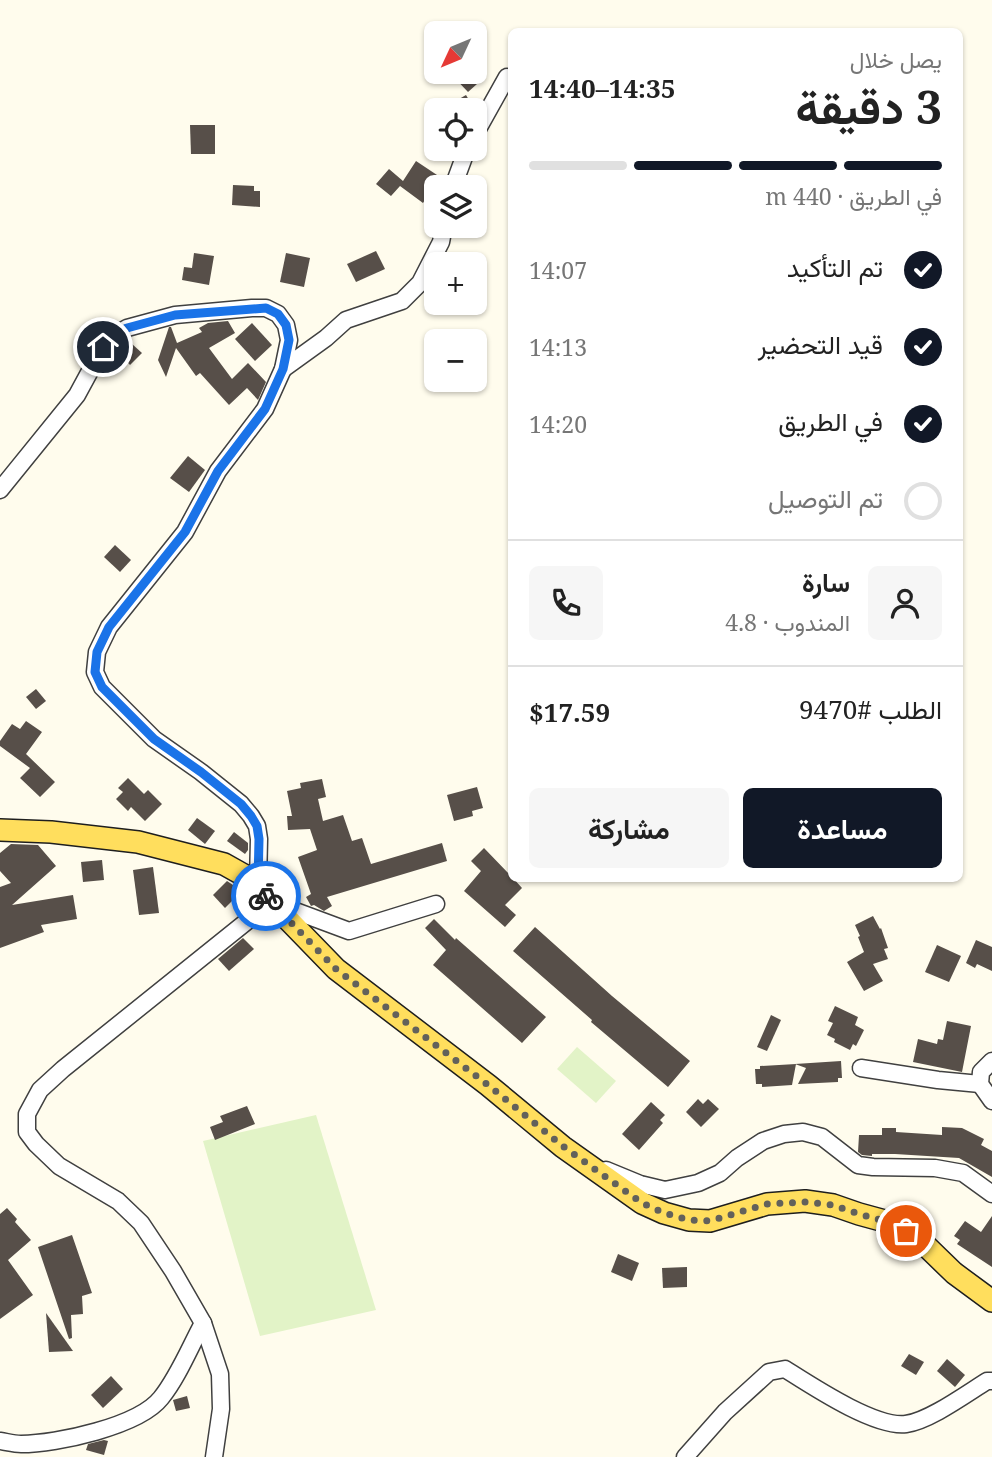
<!DOCTYPE html>
<html lang="ar">
<meta charset="utf-8">
<style>
body{margin:0;font-family:"Noto Serif",Vazirmatn,serif;background:#f6f6f6;color:#222;direction:rtl;height:100vh;display:flex;flex-direction:column;font-size:26px;white-space:nowrap}
*{box-sizing:border-box;margin:0}
p{font-size:23px;color:#767676}
.icon{flex:none;width:38px;height:38px;fill:none;stroke:currentColor;stroke-width:2;stroke-linecap:round;stroke-linejoin:round}
.map{position:relative;flex:1;overflow:hidden;direction:ltr}
.drawer{position:absolute;left:508px;top:28px;width:455px;height:854px;display:flex;flex-direction:column;background:#fff;border-radius:10px;box-shadow:0 2px 5px #0004;direction:rtl}
.drawer>*{flex:none}
.needle{width:46px;rotate:226deg}
.buttons{position:absolute;left:424px;top:21px;display:grid;gap:14px}
.buttons a{display:grid;place-items:center;width:63px;height:63px;border-radius:10px;background:#fff;box-shadow:0 2px 5px #0004;font-size:35px}
.pin{position:absolute;display:grid;place-items:center;width:60px;height:60px;color:#fff;margin:-30px;border:4px solid #fff;border-radius:50%;box-shadow:0 2px 7px #0007}
.courier{position:absolute;display:grid;place-items:center;width:70px;height:70px;margin:-35px;border:5px solid #1a73e8;border-radius:50%;background:#fff;color:#222;box-shadow:0 2px 9px #0007}
.headline em{font-style:normal;font-weight:700}
.headline div{display:flex;flex-direction:column-reverse}
.headline{display:flex;align-items:center;justify-content:space-between;height:119px;padding:0 21px}
h1{font-size:46px;font-weight:700;line-height:52px}
.bar{display:grid;grid-template-columns:repeat(4,1fr);gap:10px 7px;align-content:center;height:84px;padding:0 21px}
.bar i{height:9px;border-radius:5px;background:#e0e0e0}
.bar .on{background:#111827}
.bar p{grid-column:span 4}
.line{display:flex;align-items:center;gap:18px;padding:0 21px;border-top:2px solid #e0e0e0}
.line div{flex:1}
.round{display:grid;place-items:center;flex:none;width:74px;height:74px;border-radius:10px;background:#f6f6f6}
ol{padding:0 21px;list-style:none}
li{display:flex;align-items:center;gap:21px;height:77px}
li p{margin-inline-start:auto}
li .icon{padding:7px;border-radius:50%;background:#111827;color:#fff;stroke-width:4}
li:last-child{color:#767676}
li i{width:38px;height:38px;border:4px solid #e0e0e0;border-radius:50%}
.primary-button{display:flex;gap:14px;margin-top:auto;padding:14px 21px}
.primary-button a{flex:1;height:80px;border-radius:10px;background:#111827;color:#fff;font-size:28px;font-weight:700;line-height:80px;text-align:center}
.primary-button a+a{background:#f6f6f6;color:#222}
.map>svg:first-child{display:block}
</style>
<div class="map">
<svg width="992" height="1457" viewBox="0 0 992 1457">
<rect width="100%" height="100%" fill="#fffced"/>
<!-- pitch -->
<g fill="#e2f3c7">
<path d="M577,1047l39,34 -20,22 -39,-34z"/>
<path d="M316,1115l60,195 -116,26 -57,-195z"/>
</g>
<!-- building -->
<g fill="#574f49">
<path d="M476,65l10,11 -18,16 -19,-20h25z"/>
<path d="M466,95l9,15h-35z"/>
<path d="M190,125h25v29h-24z"/>
<path d="M416,161l27,18 -5,8h-2l-5,10 -3,-2 -5,8 -23,-17 -9,10 -15,-12 13,-15 14,12z"/>
<path d="M233,185l21,1v5h6v16l-28,-2z"/>
<path d="M376,251l9,18 -29,13 -9,-18z"/>
<path d="M194,253l20,3 -5,29 -27,-5 2,-13 8,1z"/>
<path d="M286,253l24,5 -6,29 -24,-5z"/>
<path d="M228,321l7,12 -26,15 23,31 16,-16 18,19 -8,18 -11,-12 -18,17 -29,-32 -4,3 -20,-28 -10,29 -8,-17 11,-33h2l6,16 25,-11 -3,-4 9,-5z"/>
<path d="M252,323l20,22 -17,16 -20,-22z"/>
<path d="M132,344l10,9 -12,12 -9,-10z"/>
<path d="M188,456l17,14 -16,22 -19,-14z"/>
<path d="M115,545l16,15 -11,12 -16,-15z"/>
<path d="M36,689l10,12 -10,8 -10,-12z"/>
<path d="M26,721l16,11 -16,22 29,28 -15,15 -20,-19 10,-10 -30,-22v-5l12,-17 8,5z"/>
<path d="M128,778l16,16 4,-4 14,14 -17,17 -14,-14 -3,4 -12,-12 7,-7 -5,-4z"/>
<path d="M322,779l4,18 -8,2 5,22 20,-6 9,26 10,-3 9,26 71,-21 5,18 -120,36 5,9 -8,5 -10,-6 -3,1 -5,-9 5,-3 -13,-37 19,-7 -7,-21 -22,1 -1,-14h5l-5,-25 14,-3 -1,-5z"/>
<path d="M477,787l6,21 -11,3 1,5 -19,5 -7,-26z"/>
<path d="M197,818l18,13 -10,13 -17,-14z"/>
<path d="M234,832l14,11v7l-3,4 -18,-13z"/>
<path d="M11,844l27,1 18,21 -44,39 61,-10 4,24 -36,6 3,7 -44,16v-61l11,-4 -11,-12v-18z"/>
<path d="M484,848l27,28v2h2l9,10 -17,17 11,10 -11,12 -41,-36 17,-20 -10,-10z"/>
<path d="M102,860l2,20 -21,2 -2,-20z"/>
<path d="M153,867l6,46 -20,2 -6,-45z"/>
<path d="M227,881l15,10 -17,17 -12,-13z"/>
<path d="M873,916l7,13 1,-1 7,20 -4,1 4,10 -15,5 10,17 -19,10 -17,-29 17,-10 -6,-15 2,-1 -5,-11z"/>
<path d="M434,919l21,21 1,-2 90,79 -24,26 -89,-78 13,-15 -21,-22z"/>
<path d="M535,927l77,69 78,65 -22,26 -77,-65 1,-2 -79,-69z"/>
<path d="M243,938l11,11 -25,22 -11,-12z"/>
<path d="M976,940l16,7v24l-15,-7 -2,4 -9,-5z"/>
<path d="M937,945l24,11 -12,26 -24,-10z"/>
<path d="M835,1006l23,11 -3,8 9,5 -8,16 -3,-2 -3,6 -16,-8 1,-3 -8,-4 6,-12 -5,-2z"/>
<path d="M771,1015l10,5 -14,31 -10,-4z"/>
<path d="M947,1021l24,5 -9,46 -49,-10 5,-23 19,5 1,-5 5,1z"/>
<path d="M841,1061l1,17h-4v4l-40,2 8,-16 -11,-4z"/>
<path d="M796,1064l-4,21 -30,2v-3h-6l-1,-15h5v-3z"/>
<path d="M698,1099l5,5 5,-5 11,10 -18,18 -15,-15z"/>
<path d="M651,1102l14,13 -5,5 3,3 -24,27 -17,-16z"/>
<path d="M247,1106l8,18 -40,16 -5,-13 13,-5 -3,-6z"/>
<path d="M942,1127l20,1 22,11 -3,6 11,6v26l-33,-19 -64,-4h-23v2l-10,-1 -4,-3 1,-17h23v-7h14v4l46,3z"/>
<path d="M7,1208l10,11 -2,3 16,18 -23,20 25,35 -33,24v-105z"/>
<path d="M992,1216v51l-35,-23 3,-4 -6,-4 11,-15 16,11z"/>
<path d="M72,1235l20,58 -10,3 1,18 -12,1 1,23 -3,1 -31,-92z"/>
<path d="M618,1254l21,9 -7,18 -21,-9z"/>
<path d="M687,1267v20l-24,1 -1,-20z"/>
<path d="M46,1313l27,38 -24,1z"/>
<path d="M909,1354l15,8 -8,13 -15,-9z"/>
<path d="M947,1359l18,16 -10,12 -18,-16z"/>
<path d="M111,1376l12,13 -20,19 -12,-13z"/>
<path d="M187,1396l3,12 -14,3 -3,-11z"/>
<path d="M104,1440l4,1 -4,14 -18,-5 2,-6z"/>
</g>
<g fill="none" stroke-linecap="round" stroke-linejoin="round">
<!-- minor casing -->
<g stroke="#404040" stroke-width="19">
<g id="minor">
<path d="M474,136l33,-59"/>
<path d="M453,187l14,-38"/>
<path d="M283,369l43,-31 20,-18 56,-19 18,-18 21,-41 3,-16"/>
<path d="M0,490l77,-95 26,-48 10,-11 14,-8 48,-13 77,-7h14l12,6 8,11 3,15 -6,29 -18,40 -47,62 -33,61 -76,95 -12,25 -2,20 7,15 52,52 47,33 40,32 10,12 6,10 2,13 -1,44"/>
<path d="M992,1061l-11,11 -1,12 12,17"/>
<path d="M861,1068l77,12 42,4"/>
<path d="M606,1170l34,14 25,6 33,-7 22,-10 17,-15 26,-17 21,-7 19,-2 19,5 36,28 15,2 62,1 28,5 29,21"/>
<path d="M0,1441c7,1 14,3 21,3 36,0 118,-18 140,-46 17,-21 29,-51 42,-75"/>
<path d="M214,1457l7,-48 -1,-35 -17,-51 -30,-52 -32,-48 -23,-22 -59,-35 -23,-22 -9,-12v-18l13,-24 23,-21 208,-167 78,29 87,-27"/>
<path d="M685,1457l40,-45 44,-40 16,-3c27,17 90,59 121,55 23,-3 60,-30 81,-43h5"/>
</g>
</g>
<!-- major casing -->
<g stroke="#1e1e1e" stroke-width="24">
<path id="major" d="M0,830l51,2 87,10 86,22 34,19 13,19 65,67 152,116 75,62 79,56 22,10 25,7 21,1 57,-17 38,-3 28,4 26,9 33,9 28,17 34,33 38,28"/>
</g>
<!-- minor -->
<use href="#minor" stroke="#fff" stroke-width="16"/>
<!-- major -->
<use href="#major" stroke="#ffde5d" stroke-width="21"/>
</g>
<g fill="none" stroke-linecap="round" stroke-linejoin="round">
<!-- done -->
<path stroke="#62615b" stroke-width="7" stroke-dasharray="0 12.6" d="M266,896l5,6 65,67 152,116 76,62 78,56 22,10 25,7 21,1 57,-17 38,-2 28,3 26,9 33,9 14,8"/>
<!-- route -->
<path stroke="#1a73e8" stroke-width="9" d="M103,347l10,-11 14,-8 48,-13 91,-7 12,6 8,11 3,15 -6,29 -18,40 -47,62 -33,61 -76,95 -12,25 -2,20 7,15 52,52 47,33 40,32 10,12 6,10 2,13 -1,44 8,13"/>
</g>
</svg>
<div class="buttons">
<a><svg class="needle" viewBox="-14 -14 28 28"><path d="M0-13l5 13h-10z" fill="#e53935"/><path d="M0 13l5-13h-10z" fill="#767676"/></svg></a>
<a><svg class="icon" aria-label="locate" viewBox="0 0 24 24"><circle cx="12" cy="12" r="6"/><path d="M12 2v4M12 18v4M2 12h4M18 12h4"/></svg></a>
<a><svg class="icon" aria-label="layers" viewBox="0 0 24 24"><path d="M12 4l9 5-9 5-9-5zM3 14l9 5 9-5"/></svg></a>
<a>+</a>
<a>−</a>
</div>
<div class="pin" style="left:906px;top:1231px;background:#ea580c"><svg class="icon" aria-label="bag" viewBox="0 0 24 24"><path d="M5 8h14l-1 12H6zM9 8a3 3 0 0 1 6 0"/></svg></div>
<div class="pin" style="left:103px;top:347px;background:#1f2937"><svg class="icon" aria-label="home" viewBox="0 0 24 24"><path d="M3 11l9-7 9 7M6 9v11h12V9"/></svg></div>
<div class="courier" style="left:266px;top:896px"><svg class="icon" aria-label="bike" viewBox="0 0 24 24"><circle cx="6" cy="16" r="4"/><circle cx="18" cy="16" r="4"/><path d="M6 16l4-8h5l3 8M10 8l3 8H6M13 5h3"/></svg></div>
<section class="drawer">
<div class="headline"><div><h1>3 دقيقة</h1><p>يصل خلال</p></div><em>14:35–14:40</em></div>
<div class="bar"><i class="on"></i><i class="on"></i><i class="on"></i><i></i><p>في الطريق · 440 m</p></div>
<ol>
<li><svg class="icon" aria-label="check" viewBox="0 0 24 24"><path d="M5 12l5 5 9-10"/></svg>تم التأكيد<p>14:07</p></li>
<li><svg class="icon" aria-label="check" viewBox="0 0 24 24"><path d="M5 12l5 5 9-10"/></svg>قيد التحضير<p>14:13</p></li>
<li><svg class="icon" aria-label="check" viewBox="0 0 24 24"><path d="M5 12l5 5 9-10"/></svg>في الطريق<p>14:20</p></li>
<li><i></i>تم التوصيل</li>
</ol>
<div class="line" style="height:126px"><a class="round"><svg class="icon" aria-label="person" viewBox="0 0 24 24"><circle cx="12" cy="8" r="4"/><path d="M4 21q1-7 8-7t8 7"/></svg></a><div><b>سارة</b><p>المندوب · 4.8</p></div><a class="round"><svg class="icon" aria-label="phone" viewBox="0 0 24 24"><path d="M5 4h4l2 5-3 2q2 4 5 5l2-3 5 2v4C11 20 4 13 5 4z"/></svg></a></div>
<div class="line" style="height:91px"><div>الطلب #9470</div><b>$17.59</b></div>
<div class="primary-button"><a>مساعدة</a><a>مشاركة</a></div>
</section>
</div>
